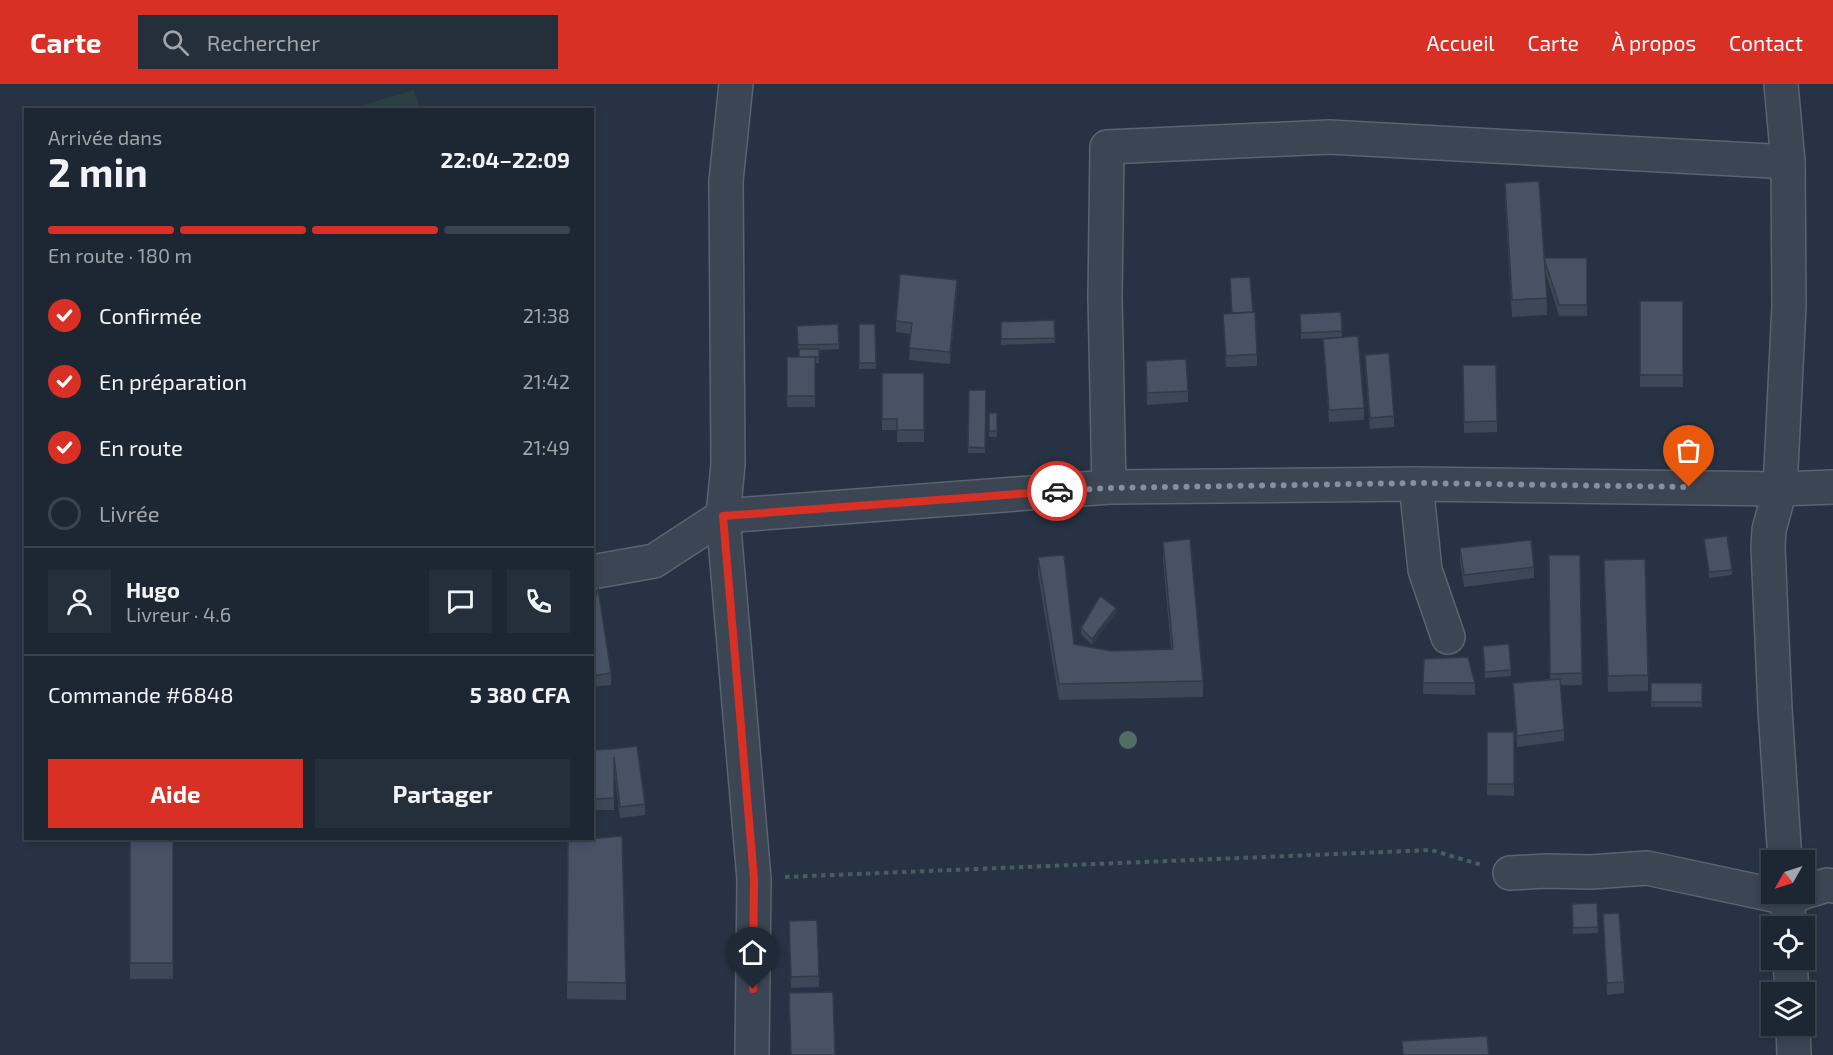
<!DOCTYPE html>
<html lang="fr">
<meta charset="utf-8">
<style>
body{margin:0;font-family:"Exo 2",sans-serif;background:#252e3b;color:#f1f3f6;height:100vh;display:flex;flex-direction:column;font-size:22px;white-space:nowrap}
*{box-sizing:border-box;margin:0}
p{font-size:20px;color:#a0a5ac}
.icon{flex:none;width:33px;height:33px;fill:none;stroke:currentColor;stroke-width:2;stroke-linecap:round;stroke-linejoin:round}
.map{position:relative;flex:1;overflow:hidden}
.details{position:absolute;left:24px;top:24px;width:570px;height:732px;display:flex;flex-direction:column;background:#1d2633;border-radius:0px;box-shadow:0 3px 9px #0003,0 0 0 2px #3b434e}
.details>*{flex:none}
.needle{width:39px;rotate:231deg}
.buttons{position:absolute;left:1761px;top:766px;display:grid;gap:12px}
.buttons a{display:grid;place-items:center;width:54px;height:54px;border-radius:0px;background:#1d2633;box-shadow:0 3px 9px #0003,0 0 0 2px #3b434e;font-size:30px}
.pin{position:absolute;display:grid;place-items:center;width:51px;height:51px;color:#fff;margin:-62px -26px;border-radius:50% 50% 50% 0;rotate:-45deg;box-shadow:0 0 6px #0007}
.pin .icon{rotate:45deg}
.courier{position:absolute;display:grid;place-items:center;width:60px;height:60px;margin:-30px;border:4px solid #d93025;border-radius:50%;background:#fff;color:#222;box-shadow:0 2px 8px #0007}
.overview em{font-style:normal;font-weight:700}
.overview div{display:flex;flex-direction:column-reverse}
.overview{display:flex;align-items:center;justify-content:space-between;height:102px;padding:0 24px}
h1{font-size:39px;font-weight:700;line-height:45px}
.bar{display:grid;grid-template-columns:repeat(4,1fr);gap:9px 6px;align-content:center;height:72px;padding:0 24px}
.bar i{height:8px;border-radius:4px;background:#3b434e}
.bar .on{background:#d93025}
.bar p{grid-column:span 4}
.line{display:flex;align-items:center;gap:15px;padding:0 24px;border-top:2px solid #3b434e}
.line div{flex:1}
.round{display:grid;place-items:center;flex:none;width:63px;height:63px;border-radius:0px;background:#252e3b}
ol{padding:0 24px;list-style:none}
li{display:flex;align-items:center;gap:18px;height:66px}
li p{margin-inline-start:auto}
li .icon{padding:6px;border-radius:50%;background:#d93025;color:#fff;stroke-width:4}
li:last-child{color:#a0a5ac}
li i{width:33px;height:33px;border:3px solid #3b434e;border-radius:50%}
.cta{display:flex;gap:12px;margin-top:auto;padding:12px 24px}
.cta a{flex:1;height:69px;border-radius:0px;background:#d93025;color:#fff;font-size:24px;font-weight:700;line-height:69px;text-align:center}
.cta a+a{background:#252e3b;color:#f1f3f6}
header{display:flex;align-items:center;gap:36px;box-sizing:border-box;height:84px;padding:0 30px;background:#d93025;color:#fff}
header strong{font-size:28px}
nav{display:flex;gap:33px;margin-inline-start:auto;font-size:21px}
.search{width:420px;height:54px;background:#252e3b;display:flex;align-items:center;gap:15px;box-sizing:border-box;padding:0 21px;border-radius:0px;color:#a0a5ac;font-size:22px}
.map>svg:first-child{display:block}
</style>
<header>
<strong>Carte</strong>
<div class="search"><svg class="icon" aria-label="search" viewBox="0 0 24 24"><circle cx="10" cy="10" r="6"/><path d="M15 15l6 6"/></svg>Rechercher</div>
<nav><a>Accueil</a><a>Carte</a><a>À propos</a><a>Contact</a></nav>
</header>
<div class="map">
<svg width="1833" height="971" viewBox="0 0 1833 971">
<rect width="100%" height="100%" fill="#273344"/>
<!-- green -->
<path fill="#2a4144" d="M414,6l6,19h-70z"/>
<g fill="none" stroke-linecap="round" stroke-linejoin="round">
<!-- minor casing -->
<g stroke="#5a6371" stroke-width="36">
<g id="minor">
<path d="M736,0l-10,97 2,283 -5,52 31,363 -2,176"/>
<path d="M1781,0l7,78 1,144 -9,183 -11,41 -1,17 7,162 10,152"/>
<path d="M1416,400l9,86 23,67"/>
<path d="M1109,403l-4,-190 2,-150 222,-10 459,25"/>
<path d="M592,488l62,-11 69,-45 386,-29 307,-3 364,5 53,-2"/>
<path d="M1510,789l36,-2 45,1 56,-4 141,30 11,-4"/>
<path d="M1804,808l23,-7 6,1"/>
<path d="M1787,810l2,33"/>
<path d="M1790,876l2,33"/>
<path d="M1793,942l1,29"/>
</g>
</g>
<!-- path -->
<path stroke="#485d61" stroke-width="4" stroke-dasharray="4.5 4.5" stroke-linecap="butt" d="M785,793l646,-27 51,15"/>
<!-- minor -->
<use href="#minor" stroke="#3c4553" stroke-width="33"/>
</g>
<!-- trees -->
<circle fill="#506d63" cx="1128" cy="656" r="9"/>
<!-- wall -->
<g fill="#3d4757">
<path d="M1505,99l39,75h43v58h-28l-13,-42 1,41 -35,2 -7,-118z"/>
<path d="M1230,194l23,34 4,42v12l-31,1 -3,-53 9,-1z"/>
<path d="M957,207l-7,73 -41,-4 2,-26 -15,-2v-11z"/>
<rect x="1640" y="217" width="43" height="86"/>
<path d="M1341,228l1,25 -41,2 -1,-25z"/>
<path d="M1054,236l1,23 -54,2v-23z"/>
<path d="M859,240h16l1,45h-17z"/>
<path d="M797,242l42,18v5l-20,1v13h-4v44h-28v-50h12v-6h-1z"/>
<path d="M1323,255l41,69v12l-35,2z"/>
<path d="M1365,271l29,61v11l-24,2 -5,-63z"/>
<path d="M1146,277l42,30v11l-41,3z"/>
<path d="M1463,281l34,56v11l-33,1z"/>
<path d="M882,289h42v69h-27v-12h-15z"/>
<path d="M969,306h17l-1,63h-17z"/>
<rect x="989" y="329" width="8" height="24"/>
<path d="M1704,455l28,31v5l-23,3z"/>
<path d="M1163,458l40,139v16l-144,3 -21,-126v-17l36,87 37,7 60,-2 -8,-90z"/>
<path d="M1460,464l74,19v11l-70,9 -4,-27z"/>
<path d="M1549,471h31l2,130h-22l4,45v11l-47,6 -4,-64 37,-4z"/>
<path d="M1604,476l44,115v16l-40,1z"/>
<path d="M592,527l19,62v12l-19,2z"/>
<path d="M1116,529l-24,32 -11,-11v-6z"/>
<path d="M1483,568l28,18v6l-26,2z"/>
<path d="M1424,575l51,24v12l-52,-1z"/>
<rect x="1651" y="599" width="51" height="24"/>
<path d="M1487,648h27v64l-27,-1z"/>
<path d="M613,665l32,55v11l-25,3 -6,-49v41h-22v-60z"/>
<rect x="130" y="754" width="43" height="141"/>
<path d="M568,757l58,142v17l-59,-1z"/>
<path d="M1597,819l1,30 -25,1 -1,-30z"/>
<path d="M1603,830l21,68v11l-17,2z"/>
<path d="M789,848l30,44v11l-28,1z"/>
</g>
<!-- shaded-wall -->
<g fill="#323a47">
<path d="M957,196v11l-7,73v-12z"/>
<path d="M1116,524v5l-24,32v-6z"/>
</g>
<!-- building -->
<g fill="#475365" stroke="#323a47" stroke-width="1.5">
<path d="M1539,97l8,117 -35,2 -7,-117z"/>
<path d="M1544,174h43v47h-28z"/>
<path d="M900,190l57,6 -7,72 -41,-4 3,-25 -16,-2z"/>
<path d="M1250,193l3,35 -21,1 -2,-35z"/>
<rect x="1640" y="217" width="43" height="74"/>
<path d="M1255,228l2,42 -31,2 -3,-42z"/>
<path d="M1341,228l1,19 -41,2 -1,-19z"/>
<path d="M1054,236l1,18 -54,1v-17z"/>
<path d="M838,240l1,20 -41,1 -1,-19z"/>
<path d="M859,240h16l1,39h-17z"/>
<path d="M1358,252l6,72 -35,2 -6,-71z"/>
<rect x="799" y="265" width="20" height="8"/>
<path d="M1389,269l5,63 -24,2 -5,-63z"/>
<rect x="787" y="273" width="28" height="39"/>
<path d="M1186,275l2,32 -41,2 -1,-32z"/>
<path d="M1463,281h33l1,56 -33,1z"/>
<path d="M882,289h42v57h-27v-11h-15z"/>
<path d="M969,306h17l-1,58 -17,-1z"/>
<rect x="989" y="329" width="8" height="18"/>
<path d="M1727,452l5,34 -23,2 -5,-33z"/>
<path d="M1190,455l13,142 -144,3 -21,-127 26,-2 10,89 37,7 62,-2 -10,-107z"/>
<path d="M1531,456l3,27 -70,8 -4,-27z"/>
<path d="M1549,471h31l2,118 -32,1z"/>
<path d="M1645,475l3,116 -40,1 -4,-116z"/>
<path d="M598,504l13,85 -19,3v-65z"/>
<path d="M1100,512l16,12 -24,31 -11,-11z"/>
<path d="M1509,560l2,26 -26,2 -2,-26z"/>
<path d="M1468,573l7,26h-52l1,-24z"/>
<path d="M1560,595l4,51 -47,6 -4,-53z"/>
<rect x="1651" y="599" width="51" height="19"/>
<rect x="1487" y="648" width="27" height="52"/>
<path d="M637,662l8,58 -25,3 -6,-50v41l-22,1v-49l21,-1z"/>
<path d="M622,752l4,147 -59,-1 1,-141z"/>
<rect x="130" y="754" width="43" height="125"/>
<path d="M1597,819l1,24 -25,1 -1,-24z"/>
<path d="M1619,829l5,69 -17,1 -4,-69z"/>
<path d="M817,836l2,56 -28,1 -2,-56z"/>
<path d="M833,908l2,63h-44l-2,-62z"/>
<path d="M1487,952l2,19h-86l-1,-14z"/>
</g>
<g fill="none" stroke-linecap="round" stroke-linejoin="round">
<!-- done -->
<path stroke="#868f9d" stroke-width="6" stroke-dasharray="0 10.8" d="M1057,407l52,-3 307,-5 273,4"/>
<!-- route -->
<path stroke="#d93025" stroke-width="8" d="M753,905l1,-110 -31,-363 334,-25"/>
</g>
</svg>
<div class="buttons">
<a><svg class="needle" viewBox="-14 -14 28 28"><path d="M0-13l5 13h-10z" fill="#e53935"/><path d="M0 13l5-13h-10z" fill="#a0a5ac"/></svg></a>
<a><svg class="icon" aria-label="locate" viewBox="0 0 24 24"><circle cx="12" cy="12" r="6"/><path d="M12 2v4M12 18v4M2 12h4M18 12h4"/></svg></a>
<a><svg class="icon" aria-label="layers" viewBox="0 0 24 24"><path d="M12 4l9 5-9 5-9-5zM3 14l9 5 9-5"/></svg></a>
</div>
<div class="pin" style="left:1689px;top:403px;background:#ea580c"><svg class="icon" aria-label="bag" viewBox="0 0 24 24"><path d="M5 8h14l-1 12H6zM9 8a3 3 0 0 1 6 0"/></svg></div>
<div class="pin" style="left:753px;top:905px;background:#1f2937"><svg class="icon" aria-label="home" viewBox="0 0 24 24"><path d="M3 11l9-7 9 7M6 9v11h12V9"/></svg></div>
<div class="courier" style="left:1057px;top:407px"><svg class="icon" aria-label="car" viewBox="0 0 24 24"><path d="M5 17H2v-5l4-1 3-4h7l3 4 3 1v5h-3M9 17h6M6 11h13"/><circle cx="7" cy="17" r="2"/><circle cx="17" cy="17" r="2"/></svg></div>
<section class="details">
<div class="overview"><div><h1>2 min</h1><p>Arrivée dans</p></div><em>22:04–22:09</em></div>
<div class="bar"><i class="on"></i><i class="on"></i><i class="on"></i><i></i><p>En route · 180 m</p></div>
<ol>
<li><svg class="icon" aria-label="check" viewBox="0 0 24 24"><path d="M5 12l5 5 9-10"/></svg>Confirmée<p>21:38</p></li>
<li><svg class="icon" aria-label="check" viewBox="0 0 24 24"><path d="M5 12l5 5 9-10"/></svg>En préparation<p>21:42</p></li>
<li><svg class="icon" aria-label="check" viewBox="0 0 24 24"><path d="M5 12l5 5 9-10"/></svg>En route<p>21:49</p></li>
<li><i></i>Livrée</li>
</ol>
<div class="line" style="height:108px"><a class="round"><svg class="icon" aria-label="person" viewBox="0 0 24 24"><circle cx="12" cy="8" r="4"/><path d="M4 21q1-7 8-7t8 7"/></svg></a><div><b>Hugo</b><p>Livreur · 4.6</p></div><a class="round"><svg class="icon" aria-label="chat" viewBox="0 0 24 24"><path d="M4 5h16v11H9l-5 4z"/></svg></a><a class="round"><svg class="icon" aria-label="phone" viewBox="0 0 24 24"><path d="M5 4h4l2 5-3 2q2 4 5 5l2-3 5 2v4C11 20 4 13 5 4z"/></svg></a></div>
<div class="line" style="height:78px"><div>Commande #6848</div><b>5 380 CFA</b></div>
<div class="cta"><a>Aide</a><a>Partager</a></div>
</section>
</div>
